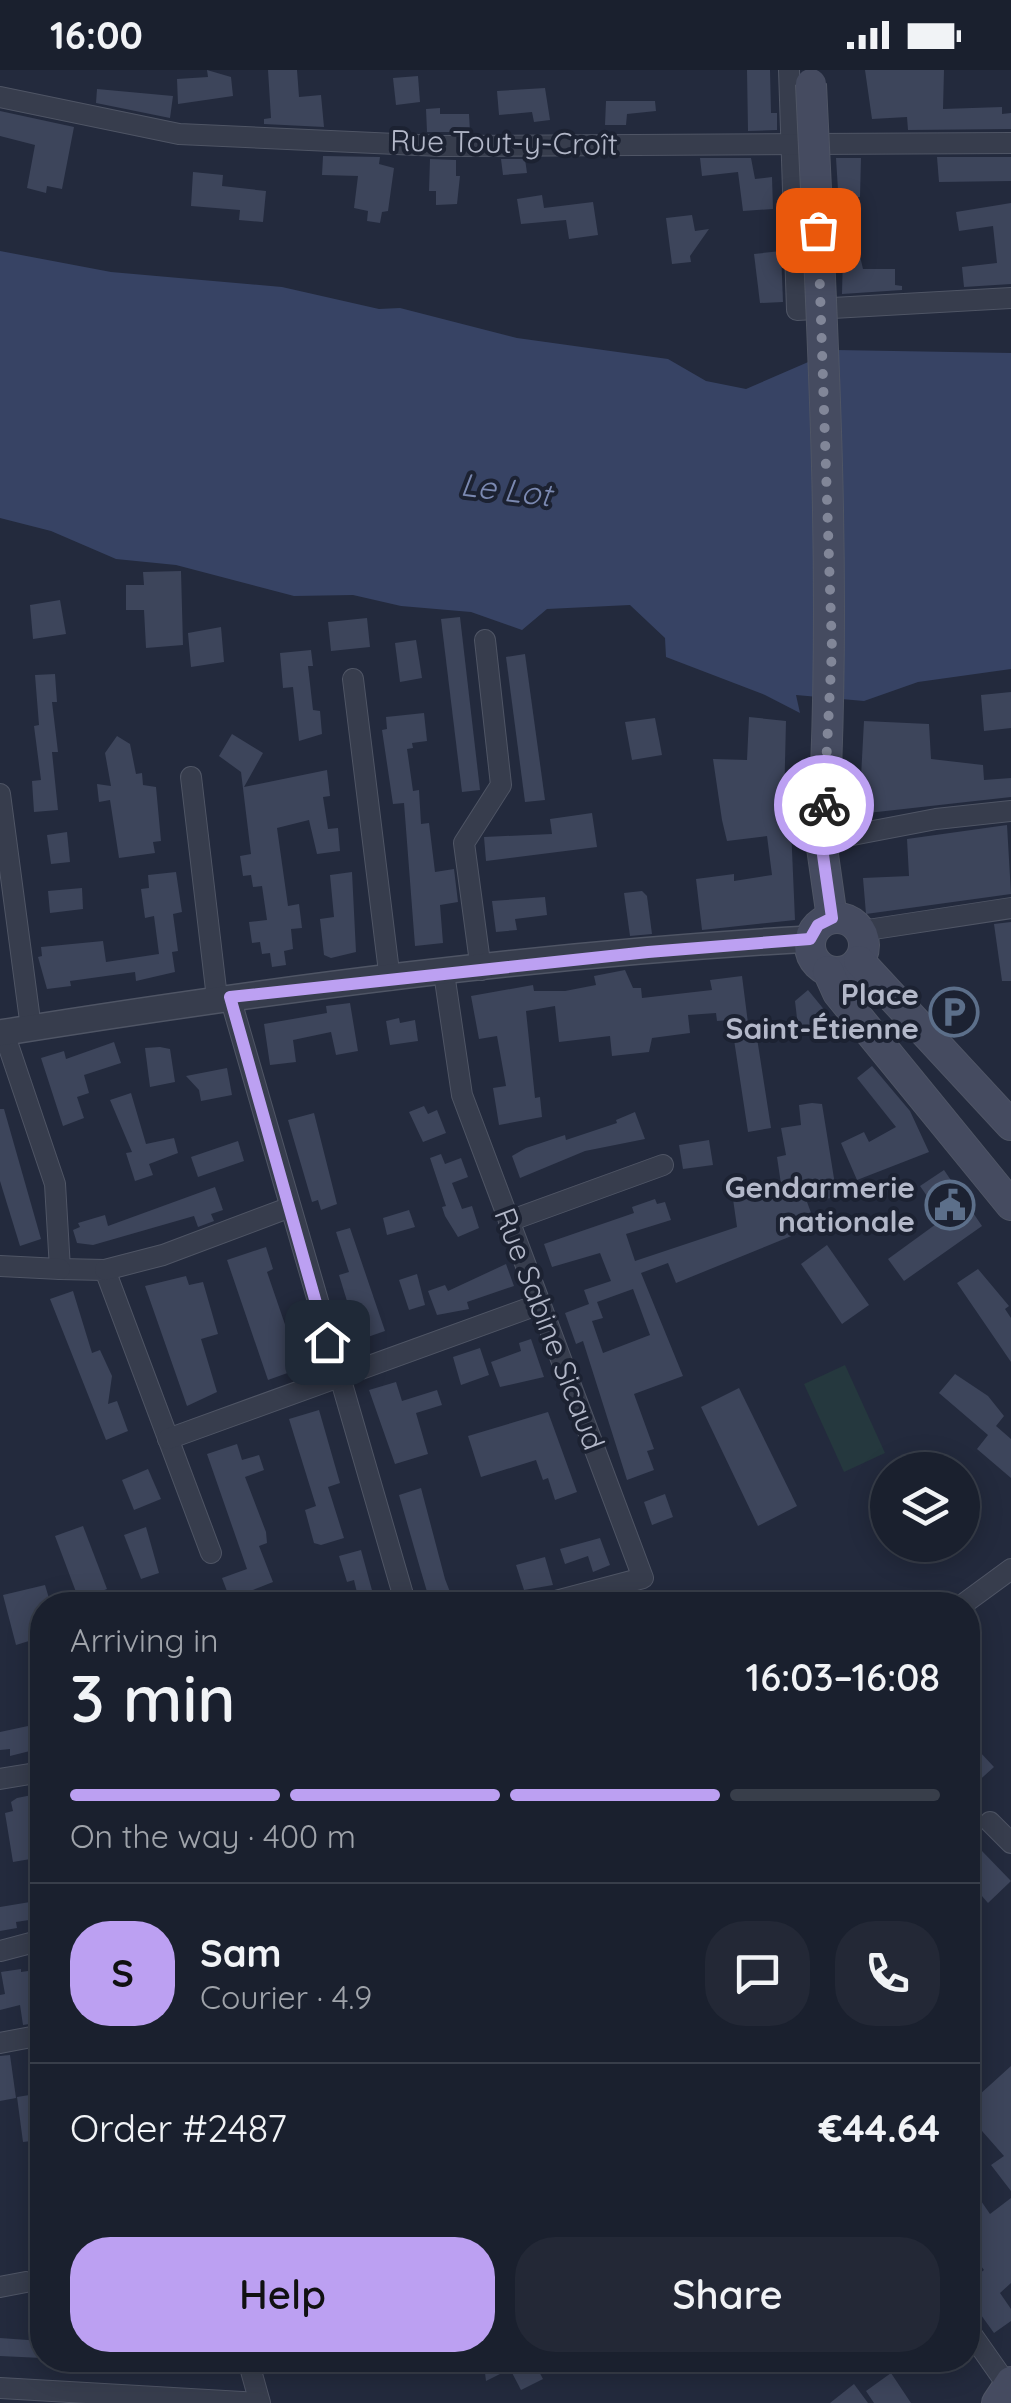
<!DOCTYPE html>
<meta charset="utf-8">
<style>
body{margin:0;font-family:Quicksand,sans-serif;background:#232836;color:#f1f3f6;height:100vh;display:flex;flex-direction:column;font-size:38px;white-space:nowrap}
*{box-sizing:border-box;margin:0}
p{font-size:32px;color:#9fa3aa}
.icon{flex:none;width:55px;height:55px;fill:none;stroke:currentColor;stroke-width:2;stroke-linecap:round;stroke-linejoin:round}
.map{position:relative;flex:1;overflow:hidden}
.drawer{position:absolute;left:30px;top:1522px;width:950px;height:780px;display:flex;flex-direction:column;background:#1a202e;border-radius:40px;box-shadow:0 5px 25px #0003,0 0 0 2px #383e4a}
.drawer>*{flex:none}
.fabs{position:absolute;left:870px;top:1382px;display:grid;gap:20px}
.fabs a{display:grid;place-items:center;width:110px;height:110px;border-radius:50%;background:#1a202e;box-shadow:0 5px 25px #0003,0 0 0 2px #383e4a;font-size:50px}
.pin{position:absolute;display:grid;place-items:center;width:85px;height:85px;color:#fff;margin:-42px;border-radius:20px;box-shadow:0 5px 15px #0006}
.courier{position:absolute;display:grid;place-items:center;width:100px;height:100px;margin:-50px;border:8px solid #bca0f2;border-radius:50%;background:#fff;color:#222;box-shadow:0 2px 12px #0007}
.overview em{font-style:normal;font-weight:600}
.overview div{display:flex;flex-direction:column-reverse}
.overview{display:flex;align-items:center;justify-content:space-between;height:170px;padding:0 40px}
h1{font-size:65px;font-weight:600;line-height:75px}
.bar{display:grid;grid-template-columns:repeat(4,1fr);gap:15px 10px;align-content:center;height:120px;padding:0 40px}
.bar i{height:12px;border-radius:8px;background:#383e4a}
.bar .active{background:#bca0f2}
.bar p{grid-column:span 4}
.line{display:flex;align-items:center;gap:25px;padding:0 40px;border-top:2px solid #383e4a}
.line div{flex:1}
.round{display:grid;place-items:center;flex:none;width:105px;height:105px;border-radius:40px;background:#232836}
.cta{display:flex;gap:20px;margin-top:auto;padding:20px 40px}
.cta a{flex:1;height:115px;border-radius:40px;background:#bca0f2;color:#111;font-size:40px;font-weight:600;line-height:115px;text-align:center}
.cta a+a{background:#232836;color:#f1f3f6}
.status{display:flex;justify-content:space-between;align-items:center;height:70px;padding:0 50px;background:#1a202e;direction:ltr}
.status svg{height:28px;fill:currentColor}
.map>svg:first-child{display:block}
</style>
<div class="status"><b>16:00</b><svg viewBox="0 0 49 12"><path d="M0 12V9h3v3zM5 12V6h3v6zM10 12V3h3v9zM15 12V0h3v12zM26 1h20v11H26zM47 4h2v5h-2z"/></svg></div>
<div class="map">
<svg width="1011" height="2333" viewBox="0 0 1011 2333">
<rect width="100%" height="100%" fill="#232a3d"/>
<!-- green -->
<path fill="#25383e" d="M845,1295l40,88 -41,19 -40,-88z"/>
<!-- water -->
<path fill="#374364" d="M0,181l111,21 171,15 97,22 21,-1 117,30 151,21 38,22 40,8 90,-39 175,3v316l-93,13 -54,19 -68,-6 4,18 -35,-18 -99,-38 -1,-19 -35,-33 -83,4 -25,21 -51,-18 -70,-6 -48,-11 -59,1 -118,-31 -60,-6 -65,-28 -51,-13z"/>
<!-- building -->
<g fill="#3d455b" fill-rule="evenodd">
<path d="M207,0l24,7 2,19 -55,8 -1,-25 31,-2z"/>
<path d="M268,0h29l2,27 22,-2 3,32 -60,-3v-5l7,-1z"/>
<path d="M747,0h23l1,43h6v17l-29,1z"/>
<path d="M865,0h79l-1,39 59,-2v7l9,-1v16l-103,1 -1,-13 -35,2z"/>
<path d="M418,6l2,26 -24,3 -3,-27z"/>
<path d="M545,18l5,32 -16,2 -2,-10 -33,3 -2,-24z"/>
<path d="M97,19l76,7 -3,22 -74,-15z"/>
<path d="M606,31h49l1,10 -29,3 -1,11h-21z"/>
<path d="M440,38v6h29l1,18h-43l-1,-23z"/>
<path d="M0,41l74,16 -12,62 -15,-3 -1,7 -19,-5 8,-43 -35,-9z"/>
<path d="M323,86l57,1 -1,7 15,4 -6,43 -6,1 -2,11 -13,-2 1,-10 -14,-3 4,-32 -36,-1z"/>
<path d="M937,87h74v24l-72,1z"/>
<path d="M700,88h51l4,21 17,-2 1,32 -30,2 -5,-39 -36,4z"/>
<path d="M836,88h25l-1,39 -14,1v-9l-8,1z"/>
<path d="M430,89l26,1v16h4l-3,28 -21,1v-14h-7z"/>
<path d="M501,89h24l2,14 -24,2z"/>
<path d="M193,102l30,3 -1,11 44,5 -3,31 -24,-2 1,-10 -49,-4z"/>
<path d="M542,125l2,13 49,-6 5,33 -29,4 -3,-19 -45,4 -4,-25z"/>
<path d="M1011,133v81l-47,3 -2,-20 35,-4 -4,-37 -34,5 -3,-19z"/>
<path d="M692,145l3,16 14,-2 -19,27 1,6 -19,2 -6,-46z"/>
<path d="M781,181l2,51 -23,1 -6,-49z"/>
<path d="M843,182h16l4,17h32v16l7,1v4l-60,4z"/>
<path d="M181,501l2,74 -37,3 -2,-38h-18v-25h18l-1,-13z"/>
<path d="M60,530l6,34 -33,5 -3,-34z"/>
<path d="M460,547l20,173 -18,2 -21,-173z"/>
<path d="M367,548l3,29 -39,4 -3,-29z"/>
<path d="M221,557l3,35 -33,5 -3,-34z"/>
<path d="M416,570l6,38 -22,4 -5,-39z"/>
<path d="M311,580l2,16h-5l5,44 7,1 2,23 -23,7 -6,-54 -10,1 -3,-35z"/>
<path d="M525,584l20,146 -20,2 -19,-145z"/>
<path d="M55,604l2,28h-5l6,50h-6l6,58 -24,2 -2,-31 9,-1 -7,-54 5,-1 -4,-50z"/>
<path d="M1011,622v36l-27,3 -3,-36z"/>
<path d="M424,643l3,28 -15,2 1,5 -6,1 6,42 6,-1 2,34 8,-1 6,49 19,-3 4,33 -18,3 3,38 -28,3 -11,-143 -11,1 -11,-74 5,-1 -1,-12z"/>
<path d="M749,647l37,4 -2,83h6l5,116 -93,10 -6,-51 38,-5v7l38,-6 -5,-39 -40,5 -5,-21 -9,-61 34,1z"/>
<path d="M655,648l7,37 -30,5 -7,-38z"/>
<path d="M864,651l65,3 2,35 52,6 1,15 27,-2v19l-152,17z"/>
<path d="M232,664l31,19 -19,34 83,-17 3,26 -7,1 5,32 10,-1 2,23 -23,3 -8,-34 -32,8 11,78 11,-2 3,24 -11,1 2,20 -9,2 2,14 -14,2 -2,-14 -8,1 -2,-12 -8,1 -3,-21 18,-2 -5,-34 -9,1 -2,-12 -8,1 -3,-20 11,-2 -10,-82 -22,-16z"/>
<path d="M117,666l13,8 6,30 6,-1 1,12 13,2 5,54 -8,1 2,11 -36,5 -9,-58 -11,2 -2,-18 14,2 -6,-33z"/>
<path d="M592,743l5,34 -111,14 -2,-24 68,-3 -2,-15z"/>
<path d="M1007,755l4,69 -145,20 -3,-36 46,-2 -2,-37z"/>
<path d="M67,762l3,30 -19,2 -4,-29z"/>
<path d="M176,802l6,40 -9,2 5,37 -6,1 3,20 -39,9 -1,-9 -65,9 1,5 -24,3 -9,-32 4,-1 -1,-9 62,-6 3,21 53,-8 -5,-38 -9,2 -4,-29 8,-1 -1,-13z"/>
<path d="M352,802l4,80 -25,6 -7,-3 -4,-36 14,-2 -4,-42z"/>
<path d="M82,818l1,21 -33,4 -2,-22z"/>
<path d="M642,821l5,5 5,38 -22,2 -6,-43z"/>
<path d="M545,827l2,18 -32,4 2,11 -21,2 -4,-31z"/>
<path d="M1011,852v59h-9l-8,-57z"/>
<path d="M625,900l8,18h8l1,10 70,-8 -2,-10 32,-4 8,63 7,-1 14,90 -23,4 -17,-112 -14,1 -1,-8 -28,2 2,18 -38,5 -3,14 -37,4 -2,-20 -51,6 -4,-36 -29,5 9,87 5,-1 2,20 -43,8 -6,-37 13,-2 -9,-50 -18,3 -8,-43 62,-11 1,6h31l31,-6 -2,-9z"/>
<path d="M808,920l23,28 -6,5 5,6 -17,12 -11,-16 -4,2 -3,-26z"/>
<path d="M350,933l8,48 -22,4 -5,-23 -38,8 3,22 -26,3 -6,-41 63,-11 -1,-7z"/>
<path d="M399,948l1,5 15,-3 3,21 -28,4 -4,-24z"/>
<path d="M114,972l7,21 -37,12 5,18 -12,4 7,21 -21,8 -22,-68 23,-7 2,8z"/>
<path d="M160,977l10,2 5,33 -25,5 -5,-39z"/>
<path d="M872,996l38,45 19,41 -72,28 -16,-37 23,-11 5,10 27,-15 -39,-49z"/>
<path d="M227,998l5,27 -31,6 -2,-11 -13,-14z"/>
<path d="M131,1023l15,51 28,-6 4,15 -29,11 4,11 -18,6 -9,-28 6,-1 -22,-52z"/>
<path d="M812,1033l10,1 15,93 -30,5 9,24 -140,57 -8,-20 -27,10 42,103 -49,18 20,55 -7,2 7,19 -27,10 -44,-139 -7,3 -11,-31 24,-9 -5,-14 27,-9 -11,-28 -48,14 -8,-23 90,-31 -2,-6 23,-8 2,5 8,-2 6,18 -45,14 9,27 102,-34 -4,-28 13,-2 -1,-8 36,-5 -4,-27 9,-2 -5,-27 20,-3 -2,-20zM633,1219l17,46 -47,18 -11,-32 11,-3 -6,-16z"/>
<path d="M424,1036l4,8 9,-4 9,23 -23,9 -14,-30z"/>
<path d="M0,1039h4l37,130 -21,7 -20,-65z"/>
<path d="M635,1042l10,27 -60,12 -65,27 -8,-22 14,-8 39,-13 1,5 51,-17 -1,-3z"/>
<path d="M314,1043l23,91 -16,6 -3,-10 -6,2 -24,-82z"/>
<path d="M709,1070l4,25 -30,4 -4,-24z"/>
<path d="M238,1071l6,20 -46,16 -7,-20z"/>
<path d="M441,1084l4,10 16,-6 7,19 -16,6 10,26 10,-3 7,22 -21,9 -13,-21 -3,-9 4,-1 -16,-48z"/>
<path d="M944,1100l38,56 -78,55 -16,-22 55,-40 -23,-33z"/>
<path d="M215,1117l8,23 -12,4 3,7 -16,6 -4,-11 -101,29 -16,-2 -4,-13 7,-3 -2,-4 27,-8 3,11z"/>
<path d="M409,1140l6,17 -28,8 -4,-17z"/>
<path d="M350,1158l35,103 -26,9 -20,-65 10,-3 -13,-40z"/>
<path d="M827,1175l42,60 -27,19 -41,-60z"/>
<path d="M266,1177l7,22 -6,3 24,70 4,-1 3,9 3,-1 6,17 -39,14 -41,-120z"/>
<path d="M506,1194l8,22 -47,16 2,7 -32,6 -9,-24 17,-6 3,6z"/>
<path d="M978,1199l31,37 -4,3 6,9v44l-54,-79z"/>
<path d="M417,1204l8,31 -16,5 -10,-30z"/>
<path d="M186,1206l3,9 14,-3 15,52 -17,5 16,53 -30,14 -42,-120z"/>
<path d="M73,1221l19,62 8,-3 12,26 -4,28 9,-3 11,30 -22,9 -56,-141z"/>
<path d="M531,1269l13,38 -44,10 -9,-25 30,-11 -2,-8z"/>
<path d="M480,1278l9,27 -28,10 -8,-28z"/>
<path d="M955,1304l33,22 16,20 -8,10 15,13v39l-34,-29 11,-14 -49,-42z"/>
<path d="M396,1312l6,19 35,-11 5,15 -26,8 12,41 -33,10 -26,-74z"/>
<path d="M739,1318l58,118 -39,20 -57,-119z"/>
<path d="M319,1340l21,73 -12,4 16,51 -23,7 -7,-2 -9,-33 11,-4 -27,-87z"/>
<path d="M548,1342l29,80 -22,8 -7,-22 -5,2 -7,-20 -55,17 -13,-41z"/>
<path d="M237,1374l5,16 17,-5 5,15 -19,7 21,55 1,11 -8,3 14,36 -43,17 -8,-21 25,-9 -40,-115z"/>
<path d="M148,1399l13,30 -27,11 -12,-30z"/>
<path d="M421,1418l24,91 10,26h-24l-11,-37 -21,-73z"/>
<path d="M665,1424l8,23 -21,8 -8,-23z"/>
<path d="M83,1456l24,63 -28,11 -24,-64z"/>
<path d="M146,1457l13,46 -18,6 -17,-44z"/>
<path d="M600,1468l10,27 -17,7 -5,-16 -23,8 -5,-15z"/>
<path d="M361,1480l15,55h-16l-6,-25 -7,2 -8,-26z"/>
<path d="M545,1487l8,28 -29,5 -8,-25z"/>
<path d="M45,1515l6,20h-9v32l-26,8 -13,-50z"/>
<path d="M42,1653v25l-32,8v-7l-10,1v-18z"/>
<path d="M979,1681l15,16 -20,18 -6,-7v-16z"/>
<path d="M42,1723v64l-29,5 -8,-49 8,-2 -2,-9 6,-4z"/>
<path d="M981,1780l30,31 -23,22 -20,-23v-17z"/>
<path d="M42,1830v18l-26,4 1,6 -17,3v-24z"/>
<path d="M21,1899v3l21,-3v53l-19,3 -3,-20 -20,5v-15l5,-1 -4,-22z"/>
<path d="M10,1985l6,43 -16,3v-45z"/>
<path d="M1011,1996v125l-20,-26 13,-9 -36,-41v-10z"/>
<path d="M42,2023v20h-5l3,27 -17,2 -6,-45z"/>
<path d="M968,2112l22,32 21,-16v85l-11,10 11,16v12l-17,12 -26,-36v-15l16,-12 -16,-21z"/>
<path d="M0,2268l42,3v17l-42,-2z"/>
<path d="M493,2290h40l10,19 -22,11 -11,-21 -24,12 -2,-16z"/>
<path d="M891,2303l20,30h-37l-8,-12z"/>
<path d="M854,2314l14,19h-38z"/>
</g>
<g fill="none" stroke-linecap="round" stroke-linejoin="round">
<!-- minor casing -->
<g stroke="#4f5565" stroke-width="22">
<g id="minor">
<path d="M789,0l8,240 214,-12"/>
<path d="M0,27l179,37 261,12 571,-3"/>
<path d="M353,609l37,301"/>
<path d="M191,707l26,221"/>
<path d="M0,724l31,234"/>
<path d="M821,771l115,-22 75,-8"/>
<path d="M861,861l150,-23"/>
<path d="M481,900l-17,-127 37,-58 -16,-145"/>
<path d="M444,903l18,122 181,483 -102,27"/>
<path d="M230,927l176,608"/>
<path d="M4,963l51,151 5,85 45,1 106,283"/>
<path d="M509,1151l154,-56"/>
<path d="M0,1196l60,3"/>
<path d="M105,1200l58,-15 125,-47"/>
<path d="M168,1369l372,-135"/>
<path d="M962,1535l49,-36"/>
<path d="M0,1709l42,-7"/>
<path d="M990,1752l21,21"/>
<path d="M0,1881l42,-11"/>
<path d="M0,1973l42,-8"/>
<path d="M0,2217l26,-5"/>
<path d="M968,2259l40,57"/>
<path d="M248,2290l12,43"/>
<path d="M0,2318l259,15"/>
</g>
</g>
<!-- tertiary casing -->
<g stroke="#4f5565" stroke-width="28">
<path id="tertiary" d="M0,963c268,-43 539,-79 810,-94"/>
</g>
<!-- secondary casing -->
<g stroke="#4f5565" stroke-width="32">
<g id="secondary">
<path d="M825,723l-4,48 11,77"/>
<circle cx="837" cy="875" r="27"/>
<path d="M859,891l152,164"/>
<path d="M828,901l10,22 173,212"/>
<path d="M997,2333l14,-21"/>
</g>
</g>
<!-- minor -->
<use href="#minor" stroke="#373d4d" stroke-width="20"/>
<!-- tertiary -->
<use href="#tertiary" stroke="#373d4d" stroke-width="25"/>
<!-- secondary -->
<use href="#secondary" stroke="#454b60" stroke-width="30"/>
<!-- secondary-bridge casing -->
<g stroke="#4f5565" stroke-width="32" stroke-linecap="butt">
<path id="secondary-bridge" d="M811,14c11,237 25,472 14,709"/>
</g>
<!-- secondary-bridge -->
<use href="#secondary-bridge" stroke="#454b60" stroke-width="30"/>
</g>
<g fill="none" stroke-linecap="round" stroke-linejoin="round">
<!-- done -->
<path stroke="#818698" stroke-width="10" stroke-dasharray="0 18" d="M818,160l14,419 -8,156"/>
<!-- route -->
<path stroke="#bca0f2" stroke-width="12" d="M327,1272l-97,-345 418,-45 162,-13 8,-14 14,-7 -11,-77 3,-36"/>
</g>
<!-- icons -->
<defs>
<g id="parking-ring" transform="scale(2.5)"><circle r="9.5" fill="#1c2232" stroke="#5c6f8a" stroke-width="1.5"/><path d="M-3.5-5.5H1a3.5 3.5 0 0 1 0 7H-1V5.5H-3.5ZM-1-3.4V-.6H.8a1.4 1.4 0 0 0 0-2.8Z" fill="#5c6f8a"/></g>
<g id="civic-ring" transform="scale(2.5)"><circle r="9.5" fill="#1c2232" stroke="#5c6f8a" stroke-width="1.5"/><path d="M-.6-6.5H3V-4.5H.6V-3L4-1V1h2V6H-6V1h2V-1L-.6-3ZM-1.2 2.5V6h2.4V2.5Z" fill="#5c6f8a"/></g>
</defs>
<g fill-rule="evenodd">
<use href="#parking-ring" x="954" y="942"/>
<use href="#civic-ring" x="950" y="1135"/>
</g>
<g text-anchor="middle" stroke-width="8" stroke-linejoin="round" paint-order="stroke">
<!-- street labels -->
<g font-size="30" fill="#b3b8c9" stroke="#1c2232">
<text transform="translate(504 73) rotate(1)" y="10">Rue Tout-y-Croît</text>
<text transform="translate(549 1259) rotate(69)" y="10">Rue Sabine Sicaud</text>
</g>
<!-- poi labels -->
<g font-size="30" font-weight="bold" fill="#b3b8c9" stroke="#1c2232" text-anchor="end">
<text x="919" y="935">Place<tspan x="919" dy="34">Saint-Étienne</tspan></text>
<text x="915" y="1128">Gendarmerie<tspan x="915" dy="34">nationale</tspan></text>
</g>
<!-- water labels -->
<g font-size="32" font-style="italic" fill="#7b89b1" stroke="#1c2232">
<text transform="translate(506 420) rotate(7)" y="11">Le Lot</text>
</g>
</g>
</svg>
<div class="fabs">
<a><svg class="icon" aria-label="layers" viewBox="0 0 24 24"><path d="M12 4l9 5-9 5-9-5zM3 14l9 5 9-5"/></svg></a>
</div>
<div class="pin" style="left:818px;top:160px;background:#ea580c"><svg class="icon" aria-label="bag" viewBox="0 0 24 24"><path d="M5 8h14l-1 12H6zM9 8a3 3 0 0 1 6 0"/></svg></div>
<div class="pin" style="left:327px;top:1272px;background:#1f2937"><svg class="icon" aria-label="home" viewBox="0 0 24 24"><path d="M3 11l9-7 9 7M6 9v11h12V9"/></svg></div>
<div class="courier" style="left:824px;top:735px"><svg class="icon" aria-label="bike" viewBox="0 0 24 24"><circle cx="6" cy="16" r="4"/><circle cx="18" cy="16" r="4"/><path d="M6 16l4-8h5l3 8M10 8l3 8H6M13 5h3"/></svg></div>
<section class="drawer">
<div class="overview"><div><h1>3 min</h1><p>Arriving in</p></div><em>16:03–16:08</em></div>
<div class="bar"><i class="active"></i><i class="active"></i><i class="active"></i><i></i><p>On the way · 400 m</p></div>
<div class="line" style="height:180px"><b class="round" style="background:#bca0f2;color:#111">S</b><div><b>Sam</b><p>Courier · 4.9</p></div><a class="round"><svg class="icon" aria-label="chat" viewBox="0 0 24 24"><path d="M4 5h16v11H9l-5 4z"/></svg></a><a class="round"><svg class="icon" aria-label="phone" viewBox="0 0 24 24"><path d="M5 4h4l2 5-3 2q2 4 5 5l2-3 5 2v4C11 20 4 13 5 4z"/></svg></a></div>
<div class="line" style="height:130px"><div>Order #2487</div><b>€44.64</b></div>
<div class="cta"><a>Help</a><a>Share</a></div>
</section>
</div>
